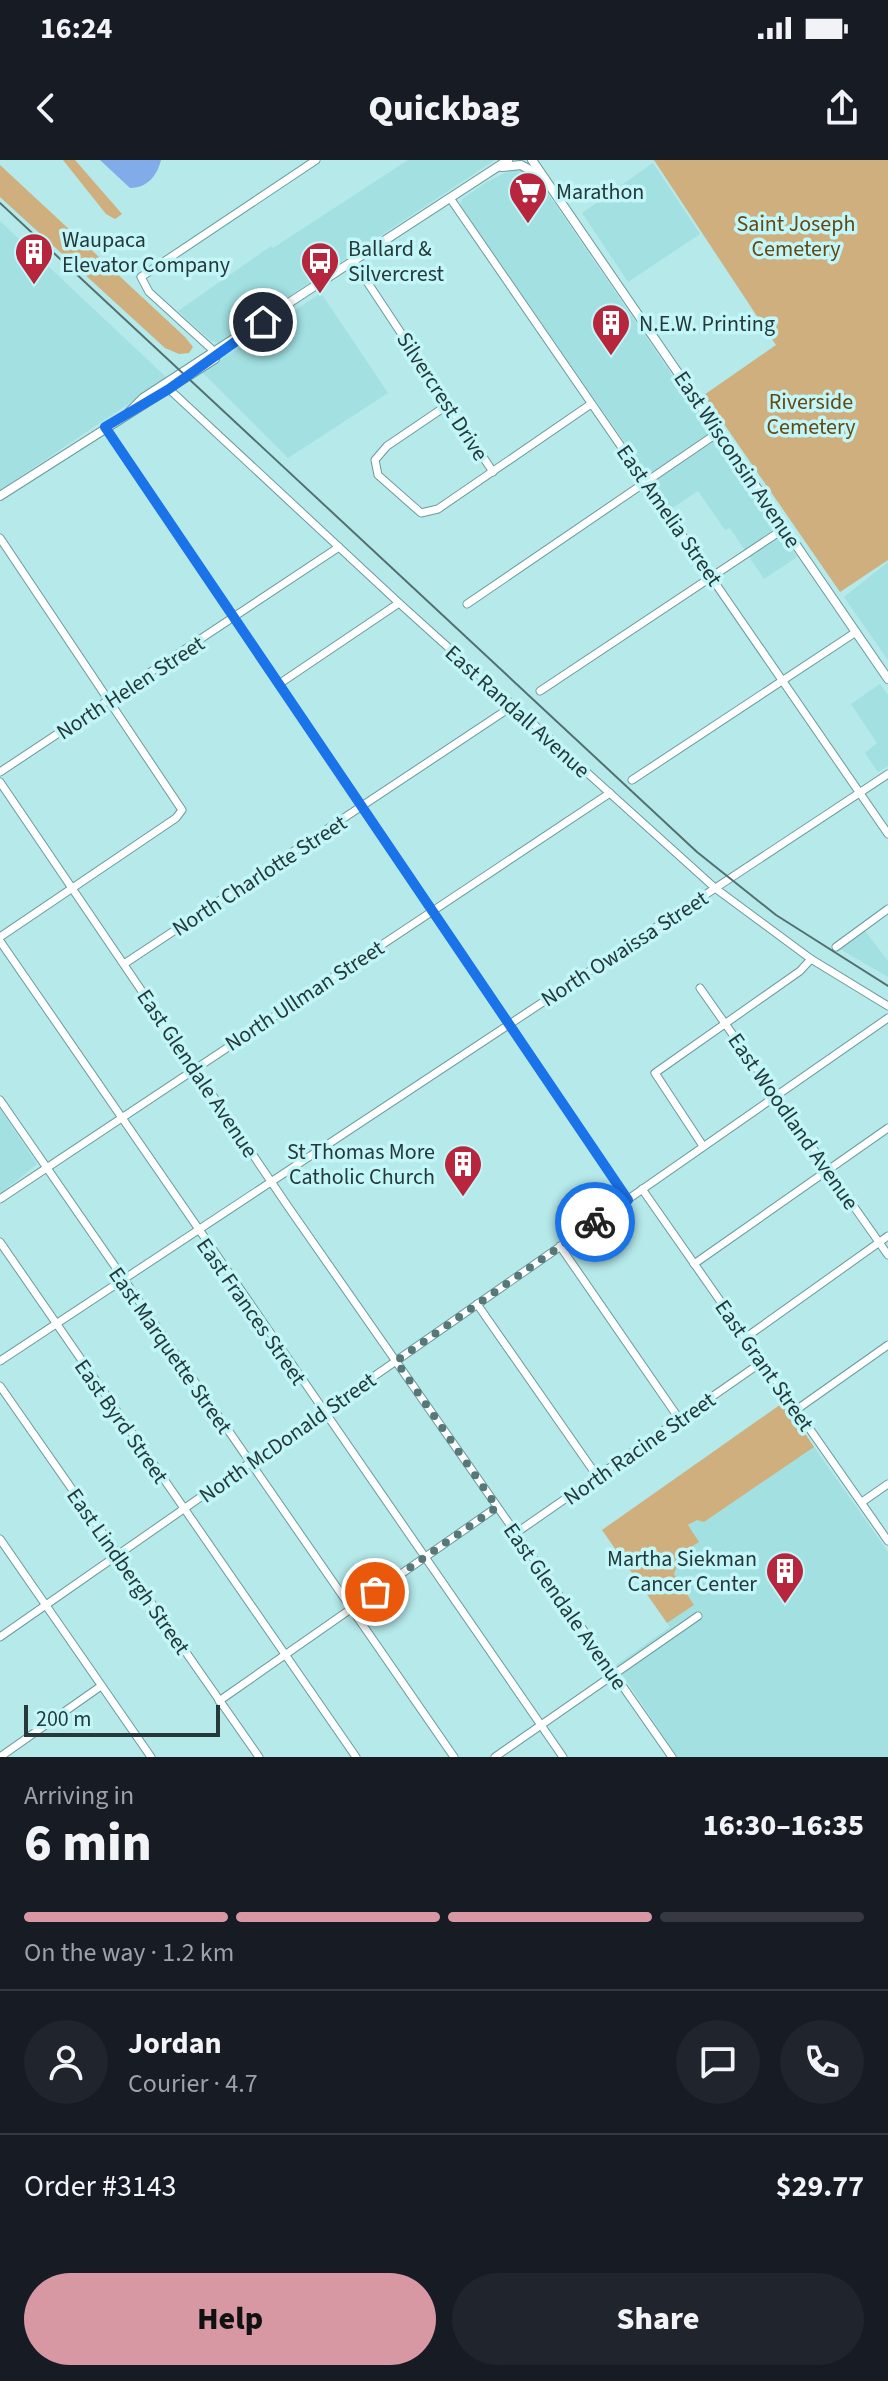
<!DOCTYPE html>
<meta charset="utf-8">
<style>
body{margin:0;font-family:"Source Sans 3",sans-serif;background:#20242c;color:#f1f3f6;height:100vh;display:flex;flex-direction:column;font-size:30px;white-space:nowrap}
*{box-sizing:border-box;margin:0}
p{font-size:26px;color:#9ea1a6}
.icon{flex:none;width:44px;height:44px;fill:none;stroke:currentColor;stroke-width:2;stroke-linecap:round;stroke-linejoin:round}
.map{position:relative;height:1597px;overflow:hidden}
.side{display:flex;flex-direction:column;background:#171b24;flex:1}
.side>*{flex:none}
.scale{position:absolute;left:24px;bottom:20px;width:196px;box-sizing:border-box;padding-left:8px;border:4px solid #25393a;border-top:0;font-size:22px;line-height:28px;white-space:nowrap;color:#25393a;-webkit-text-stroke:6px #c3f6f8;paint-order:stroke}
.pin{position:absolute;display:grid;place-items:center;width:68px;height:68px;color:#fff;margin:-34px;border:4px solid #fff;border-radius:50%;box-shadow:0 2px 8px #0007}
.courier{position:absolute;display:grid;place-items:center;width:80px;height:80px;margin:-40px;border:6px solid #1a73e8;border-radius:50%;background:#fff;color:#222;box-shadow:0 2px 10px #0007}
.head em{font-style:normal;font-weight:800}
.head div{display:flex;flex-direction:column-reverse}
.head{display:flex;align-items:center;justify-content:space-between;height:136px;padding:0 24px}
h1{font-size:52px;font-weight:800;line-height:60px}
.bar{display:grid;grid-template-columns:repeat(4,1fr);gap:12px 8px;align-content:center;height:96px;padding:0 24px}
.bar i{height:10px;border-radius:6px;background:#363941}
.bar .selected{background:#d797a3}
.bar p{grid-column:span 4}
.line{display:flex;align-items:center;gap:20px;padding:0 24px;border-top:2px solid #363941}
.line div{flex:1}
.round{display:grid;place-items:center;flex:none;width:84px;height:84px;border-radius:42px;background:#20242c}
.cta{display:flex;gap:16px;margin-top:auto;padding:16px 24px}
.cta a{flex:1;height:92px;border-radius:48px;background:#d797a3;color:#111;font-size:32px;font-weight:800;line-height:92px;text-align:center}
.cta a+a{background:#20242c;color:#f1f3f6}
.status{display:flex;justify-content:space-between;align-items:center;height:56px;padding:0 40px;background:#171b24;direction:ltr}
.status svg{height:22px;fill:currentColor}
header{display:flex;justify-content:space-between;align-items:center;height:104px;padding:0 24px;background:#171b24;font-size:36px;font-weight:800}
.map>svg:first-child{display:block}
</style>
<div class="status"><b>16:24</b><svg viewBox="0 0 49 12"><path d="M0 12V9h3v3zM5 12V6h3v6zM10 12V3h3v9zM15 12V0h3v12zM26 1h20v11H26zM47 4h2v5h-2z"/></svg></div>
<header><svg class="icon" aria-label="back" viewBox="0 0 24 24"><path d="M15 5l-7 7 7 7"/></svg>Quickbag<svg class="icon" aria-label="share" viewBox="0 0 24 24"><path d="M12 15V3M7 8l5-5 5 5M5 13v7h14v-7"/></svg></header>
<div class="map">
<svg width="888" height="1597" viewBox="0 0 888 1597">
<rect width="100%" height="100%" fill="#b6e9ea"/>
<!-- built -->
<g fill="#a2e0e2">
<path d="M408,0h87l-277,183 -7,-2 -33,-30 93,-65 2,2z"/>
<path d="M653,3l47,71 -72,48 -46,-69z"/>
<path d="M517,7l18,8 262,382 -33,22 -34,-51 -5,2 -27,-39 -27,18 -211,-304 2,-6 25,-17z"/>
<path d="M0,61l167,157 -167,112z"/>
<path d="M321,133l67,100 -100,65 -86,-86z"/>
<path d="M888,402v98l-44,-63z"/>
<path d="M880,524l8,11v71l-10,6 -13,-19 12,-10 -26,-39z"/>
<path d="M865,771l23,30v16l-48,-28z"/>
<path d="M0,949l37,55 -37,30z"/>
<path d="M814,1287l74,105v205h-211l-61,-92 54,-38 -3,-4 27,-18 -20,-31 14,-48 9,-7 7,3z"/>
</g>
<!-- green -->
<g fill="#ceaf7d">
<path d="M63,0h12l47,54 -7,5 -9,-5z"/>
<path d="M654,0h234v400l-48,32 -136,-197 72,-50z"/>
<path d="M0,5l185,172 8,10 -4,6 -10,1 -14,-6 -165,-151z"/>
<path d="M784,1242l30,45 -110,75 -7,-2 -9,5 11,17 -17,11 -8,21 20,31 -27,18 -65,-93z"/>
</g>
<!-- water -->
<path fill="#82abe9" d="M100,0h61c-4,16 -14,28 -31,28z"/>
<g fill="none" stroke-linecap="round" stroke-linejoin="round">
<!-- minor casing -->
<g stroke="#6a9b9c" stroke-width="9">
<g id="minor">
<path d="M450,38l438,636"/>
<path d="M354,102l139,210"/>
<path d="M216,193l-67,-61 -8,-15 175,-117"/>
<path d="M169,229l230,214 316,285 96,71 77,47"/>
<path d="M449,244l-62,42 -12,14 3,15 43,38 17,-4 153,-105"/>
<path d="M105,267l523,773"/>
<path d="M0,378l182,272 -6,8 -176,119"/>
<path d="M467,444l252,-172"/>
<path d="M279,524l120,-81"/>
<path d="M540,531l245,-163"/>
<path d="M0,612l339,-225"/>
<path d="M632,620l224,-148"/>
<path d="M0,622l289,426 383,549"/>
<path d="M0,781l563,816"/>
<path d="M836,787l52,-38"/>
<path d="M124,804l390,-259"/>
<path d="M700,828l188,267"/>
<path d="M0,940l454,657"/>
<path d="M703,986l-48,-73 145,-102 11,-12"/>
<path d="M642,1029l246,352"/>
<path d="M0,1039l610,-406"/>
<path d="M0,1082l356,515"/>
<path d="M560,1086l120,174"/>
<path d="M694,1104l194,-136"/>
<path d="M477,1144l120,172"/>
<path d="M745,1178l143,-102"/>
<path d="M0,1201l888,-587"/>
<path d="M0,1226l259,371"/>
<path d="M796,1250l92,-65"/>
<path d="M862,1342l26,-18"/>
<path d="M516,1373l246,-171"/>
<path d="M0,1379l151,218"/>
<path d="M0,1477l888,-619"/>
<path d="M219,1541l278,-194"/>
<path d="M0,1597l101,-71"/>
<path d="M495,1597l203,-141"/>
</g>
</g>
<!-- major casing -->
<g stroke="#6a9b9c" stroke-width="10">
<g id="major">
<path d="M532,0l356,519"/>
<path d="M502,7l19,-2 20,11"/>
<path d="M129,252l14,-14 365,-238"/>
<path d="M0,336l215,-137 1,-6"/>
</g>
</g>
<!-- minor -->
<use href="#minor" stroke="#fff" stroke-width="7"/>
<!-- major -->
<use href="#major" stroke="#fff" stroke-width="8"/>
<!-- rail -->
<path stroke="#527071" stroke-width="2" d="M0,43l697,649 79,63 112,71"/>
</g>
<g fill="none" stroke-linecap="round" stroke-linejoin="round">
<!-- done -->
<path stroke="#587778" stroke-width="8" stroke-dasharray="0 14.4" d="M375,1432l122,-85 -101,-146 199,-139"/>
<!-- route -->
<path stroke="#1a73e8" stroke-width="10" d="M263,162l-94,67 -64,38 523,773 -33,22"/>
</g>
<!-- icons -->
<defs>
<g id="supermarket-pin" transform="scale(2)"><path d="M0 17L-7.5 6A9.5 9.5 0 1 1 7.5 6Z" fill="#b8263d" stroke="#c3f6f8"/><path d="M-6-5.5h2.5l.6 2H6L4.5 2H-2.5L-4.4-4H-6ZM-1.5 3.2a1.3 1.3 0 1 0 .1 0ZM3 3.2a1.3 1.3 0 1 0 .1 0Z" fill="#fff"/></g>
<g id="building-pin" transform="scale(2)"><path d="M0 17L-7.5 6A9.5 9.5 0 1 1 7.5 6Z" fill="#b8263d" stroke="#c3f6f8"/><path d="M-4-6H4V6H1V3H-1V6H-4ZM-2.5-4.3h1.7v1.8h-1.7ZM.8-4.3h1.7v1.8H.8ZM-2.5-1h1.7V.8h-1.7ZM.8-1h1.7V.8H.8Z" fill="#fff"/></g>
<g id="bus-pin" transform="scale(2)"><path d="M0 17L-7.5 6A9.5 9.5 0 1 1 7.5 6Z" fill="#b8263d" stroke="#c3f6f8"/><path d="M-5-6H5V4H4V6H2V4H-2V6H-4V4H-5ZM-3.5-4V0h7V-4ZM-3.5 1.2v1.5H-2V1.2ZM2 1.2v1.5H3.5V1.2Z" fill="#fff"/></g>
</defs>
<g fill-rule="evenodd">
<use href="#supermarket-pin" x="528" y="31"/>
<use href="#building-pin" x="34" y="92"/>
<use href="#bus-pin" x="320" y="101"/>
<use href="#building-pin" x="611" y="163"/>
<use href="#building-pin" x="463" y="1004"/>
<use href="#building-pin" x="785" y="1411"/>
</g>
<g text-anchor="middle" stroke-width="7" stroke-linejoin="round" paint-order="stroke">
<!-- poi labels -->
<g font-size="22" fill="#25393a" stroke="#c3f6f8" text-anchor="start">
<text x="556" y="39">Marathon</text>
<text x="62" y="87">Waupaca<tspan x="62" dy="25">Elevator Company</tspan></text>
<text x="348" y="96">Ballard &amp;<tspan x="348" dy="25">Silvercrest</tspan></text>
<text x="639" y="171">N.E.W. Printing</text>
<text x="435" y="999" text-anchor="end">St Thomas More<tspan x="435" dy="25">Catholic Church</tspan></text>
<text x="757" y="1406" text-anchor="end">Martha Siekman<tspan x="757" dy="25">Cancer Center</tspan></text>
</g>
<!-- park labels -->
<g font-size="22" fill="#654812" stroke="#c3f6f8">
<text x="796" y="71">Saint Joseph<tspan x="796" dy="25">Cemetery</tspan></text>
<text x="811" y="249">Riverside<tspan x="811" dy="25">Cemetery</tspan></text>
</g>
<!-- street labels -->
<g font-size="22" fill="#25393a" stroke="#c3f6f8">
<text transform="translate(443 236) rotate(57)" y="8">Silvercrest Drive</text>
<text transform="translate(738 299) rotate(56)" y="8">East Wisconsin Avenue</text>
<text transform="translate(670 355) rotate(55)" y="8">East Amelia Street</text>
<text transform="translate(130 527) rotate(-33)" y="8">North Helen Street</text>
<text transform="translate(518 551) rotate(42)" y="8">East Randall Avenue</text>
<text transform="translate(259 715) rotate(-33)" y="8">North Charlotte Street</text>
<text transform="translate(624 788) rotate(-33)" y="8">North Owaissa Street</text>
<text transform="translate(304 835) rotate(-33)" y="8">North Ullman Street</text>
<text transform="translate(198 913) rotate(56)" y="8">East Glendale Avenue</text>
<text transform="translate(794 961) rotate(55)" y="8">East Woodland Avenue</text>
<text transform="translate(252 1151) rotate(55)" y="8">East Frances Street</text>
<text transform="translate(171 1190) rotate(55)" y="8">East Marquette Street</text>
<text transform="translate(765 1205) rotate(55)" y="8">East Grant Street</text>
<text transform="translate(122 1261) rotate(55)" y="8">East Byrd Street</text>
<text transform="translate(287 1277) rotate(-35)" y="8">North McDonald Street</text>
<text transform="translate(639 1288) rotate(-35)" y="8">North Racine Street</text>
<text transform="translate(129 1411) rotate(55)" y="8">East Lindbergh Street</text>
<text transform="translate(566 1446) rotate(55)" y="8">East Glendale Avenue</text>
</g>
</g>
</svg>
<div class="scale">200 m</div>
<div class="pin" style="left:375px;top:1432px;background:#ea580c"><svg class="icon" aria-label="bag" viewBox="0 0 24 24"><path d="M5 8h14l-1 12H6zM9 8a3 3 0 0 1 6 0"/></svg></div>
<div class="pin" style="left:263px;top:162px;background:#1f2937"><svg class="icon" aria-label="home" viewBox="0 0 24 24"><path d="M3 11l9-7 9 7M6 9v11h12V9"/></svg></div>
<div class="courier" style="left:595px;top:1062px"><svg class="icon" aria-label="bike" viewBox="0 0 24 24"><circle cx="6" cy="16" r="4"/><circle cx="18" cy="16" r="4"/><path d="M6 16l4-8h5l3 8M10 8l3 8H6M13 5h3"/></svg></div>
</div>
<section class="side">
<div class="head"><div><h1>6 min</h1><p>Arriving in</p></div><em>16:30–16:35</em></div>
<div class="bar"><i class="selected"></i><i class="selected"></i><i class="selected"></i><i></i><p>On the way · 1.2 km</p></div>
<div class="line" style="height:144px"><a class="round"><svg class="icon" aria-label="person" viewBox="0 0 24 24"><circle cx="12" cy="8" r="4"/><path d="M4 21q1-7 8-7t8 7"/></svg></a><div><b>Jordan</b><p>Courier · 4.7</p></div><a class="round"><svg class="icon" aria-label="chat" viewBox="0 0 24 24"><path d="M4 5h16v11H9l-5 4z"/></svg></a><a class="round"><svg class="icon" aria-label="phone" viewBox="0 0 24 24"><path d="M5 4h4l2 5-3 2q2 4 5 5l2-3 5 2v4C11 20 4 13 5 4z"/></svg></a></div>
<div class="line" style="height:104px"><div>Order #3143</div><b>$29.77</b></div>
<div class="cta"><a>Help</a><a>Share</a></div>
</section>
